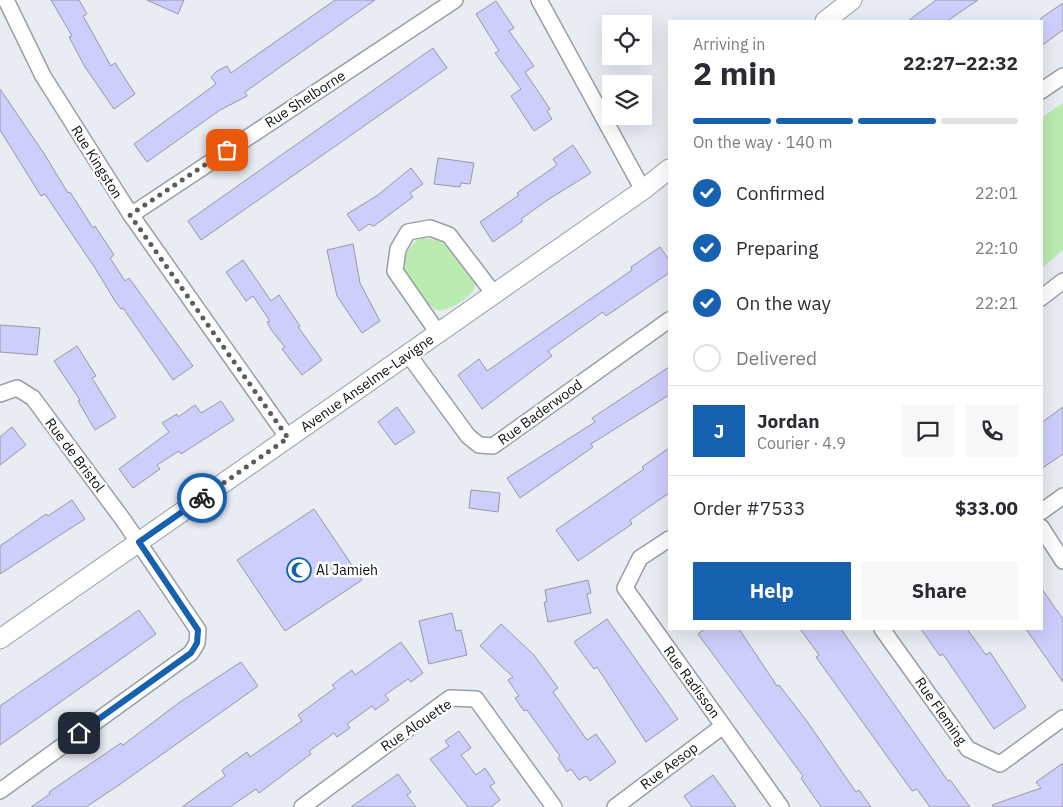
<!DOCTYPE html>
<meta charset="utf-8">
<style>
body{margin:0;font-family:"IBM Plex Sans",sans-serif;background:#f7f7f7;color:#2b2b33;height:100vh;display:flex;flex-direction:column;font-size:19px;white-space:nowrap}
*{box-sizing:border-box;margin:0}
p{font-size:16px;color:#7c7c81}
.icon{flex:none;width:28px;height:28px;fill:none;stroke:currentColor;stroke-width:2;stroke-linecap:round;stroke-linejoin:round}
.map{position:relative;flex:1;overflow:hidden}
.panel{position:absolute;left:668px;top:20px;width:375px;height:610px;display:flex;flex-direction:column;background:#fff;border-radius:0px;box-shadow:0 5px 20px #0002}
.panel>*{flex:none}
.buttons{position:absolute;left:602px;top:15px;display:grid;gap:10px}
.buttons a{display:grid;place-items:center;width:50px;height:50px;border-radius:0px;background:#fff;box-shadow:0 5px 20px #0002;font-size:25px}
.pin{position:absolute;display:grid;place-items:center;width:42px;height:42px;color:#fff;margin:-21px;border-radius:10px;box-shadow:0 2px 8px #0006}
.courier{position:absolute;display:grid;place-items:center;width:50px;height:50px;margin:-25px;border:4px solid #1661b0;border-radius:50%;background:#fff;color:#222;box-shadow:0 1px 6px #0007}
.summary em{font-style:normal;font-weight:700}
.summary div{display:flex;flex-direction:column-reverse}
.summary{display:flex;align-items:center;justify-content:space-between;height:85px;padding:0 25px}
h1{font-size:32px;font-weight:700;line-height:38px}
.bar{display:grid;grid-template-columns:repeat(4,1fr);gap:8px 5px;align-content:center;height:60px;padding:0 25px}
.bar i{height:6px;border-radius:4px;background:#e1e1e2}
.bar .selected{background:#1661b0}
.bar p{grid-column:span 4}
.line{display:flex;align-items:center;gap:12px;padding:0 25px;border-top:1px solid #e1e1e2}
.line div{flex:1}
.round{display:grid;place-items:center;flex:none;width:52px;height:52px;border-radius:0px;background:#f7f7f7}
ol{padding:0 25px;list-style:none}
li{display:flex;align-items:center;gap:15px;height:55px}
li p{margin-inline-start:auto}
li .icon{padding:5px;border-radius:50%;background:#1661b0;color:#fff;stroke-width:4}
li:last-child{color:#7c7c81}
li i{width:28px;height:28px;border:2px solid #e1e1e2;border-radius:50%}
.action{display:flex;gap:10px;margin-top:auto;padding:10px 25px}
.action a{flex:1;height:58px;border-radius:0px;background:#1661b0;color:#fff;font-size:20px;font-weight:700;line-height:58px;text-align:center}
.action a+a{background:#f7f7f7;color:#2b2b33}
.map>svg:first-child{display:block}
</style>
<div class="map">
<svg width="1063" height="807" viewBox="0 0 1063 807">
<rect width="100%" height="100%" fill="#e8ecf3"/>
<!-- green -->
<g fill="#baebb0">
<path d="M1063,103v147l-22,19v-151z"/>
<path d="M420,238c31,0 36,18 54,40 0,1 1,7 1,8 -1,10 -27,26 -37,24 -8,-2 -14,-12 -19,-19 -19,-22 -24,-32 1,-53z"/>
</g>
<!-- building -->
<g fill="#cecefd" stroke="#97989f">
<path d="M51,0h28l8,14 -4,2 28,50 4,-3 20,31 -21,15 -29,-42 -16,-30 3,-1z"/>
<path d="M147,0h37l-6,14z"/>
<path d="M335,0h40l-130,92 2,4 -27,14 -73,52 -13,-18 82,-60 -5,-7 6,-6 10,-5 4,7z"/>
<path d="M936,0h42l-31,21h-39z"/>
<path d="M496,1l18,27 -5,3 25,35 -9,6 25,37 -3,2 5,8 -18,12 -23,-35 10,-7 -26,-36 4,-2 -23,-37z"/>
<path d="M1063,3v27l-22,16v-28z"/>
<path d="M433,48l14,20 -246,172 -13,-19z"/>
<path d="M0,89l45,66 23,38 2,-1 23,36 2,-2 19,29 -4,3 15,23 4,-3 64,88 -20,14 -50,-72 -2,1 -6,-8 -20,-33 -50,-74 -4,2 -41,-66z"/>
<path d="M573,145l18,28 -42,26 -28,20 2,2 -30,21 -13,-20 39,-27 -2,-2 40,-28 -4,-6z"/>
<path d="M438,158l36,5 -4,21 -9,-1 -1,4 -26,-3z"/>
<path d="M411,168l12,16 -13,9 3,4 -39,29 -5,-2 -10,7 -12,-17 31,-19z"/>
<path d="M353,244l7,39 20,38 -18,12 -25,-37 -10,-46z"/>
<path d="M660,247l9,13v13l-63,43 -3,-4 -55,39 4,5 -70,53 -24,-34 21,-16 8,12 145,-101 -1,-3z"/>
<path d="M243,260l28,41 8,-6 21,31 -2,1 24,33 -20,15 -20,-26 3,-2 -13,-16 -5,-9 3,-1 -17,-25 -7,5 -20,-29z"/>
<path d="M0,325l40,3 -3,27 -37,-3z"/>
<path d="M77,346l19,30 -4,2 24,39 -21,13 -17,-29 2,-1 -26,-39z"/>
<path d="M669,367v28l-78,49 2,3 -73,51 -13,-20 88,-56 -3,-4z"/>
<path d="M221,401l13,19 -53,34 -2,-3 -22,14 3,4 -27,19 -14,-19 50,-37 -7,-9 15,-9 1,3 17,-12 6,8z"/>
<path d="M397,407l18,25 -20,13 -17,-23z"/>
<path d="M1063,407v47l-22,15v-46z"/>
<path d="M12,427l14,18 -26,20v-28z"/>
<path d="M669,448v45l-39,27 2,4 -54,37 -22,-31 88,-61 -2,-2z"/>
<path d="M471,490l29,3 -2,19 -29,-4z"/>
<path d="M72,500l13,19 -85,55v-28l46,-32 2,2z"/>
<path d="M314,509l48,71 -77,51 -48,-71z"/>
<path d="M588,580l3,13 -4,1 4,19 -43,9 -4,-20h3l-2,-12z"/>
<path d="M1041,588l22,31v63l-37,-53h15z"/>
<path d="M139,610l17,24 -156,111v-39z"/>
<path d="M452,613l4,18 5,-1 6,25 -38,9 -10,-43z"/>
<path d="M607,619l71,100 -32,23 -49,-75 -3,2 -20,-27z"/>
<path d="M501,624l33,31 24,33 -5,4 34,48 9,-6 20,28 -26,19 -4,-5 -7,4 -8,-11 -4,3 -9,-14 2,-2 -33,-46 -3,1 -9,-13 4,-2 -11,-16 5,-3 -33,-31z"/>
<path d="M705,629h34l38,57 2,-1 27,35 50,72 3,-2 12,17h-50l-20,-29 2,-2 -105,-142z"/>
<path d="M800,629h41l107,152 2,-1 20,27h-40l-13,-18 -5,2 -96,-134 3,-2z"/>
<path d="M921,629h46l19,26 4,-3 36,55 -32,22 -51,-75 -3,2z"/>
<path d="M401,642l22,31 -12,9 -3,-3 -23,16 4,5 -14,10 -3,-4 -25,18 3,4 -13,9 -3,-4 -25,18 2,3 -52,39 -3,-4 -26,18h-48l43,-31 -3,-6 25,-18 3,5 52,-36 -4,-6 37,-27 -3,-3 20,-15 3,5z"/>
<path d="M241,662l17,24 -139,99 -33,22h-55l19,-13 -1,-2 72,-49 2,2 57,-43z"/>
<path d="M459,731l12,17 -10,7 15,20 9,-7 10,15 -5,3 10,14 -9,7h-23l-38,-48 19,-13 -4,-5z"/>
<path d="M1063,763v44h-70l-1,-2 49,-17 -5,-6z"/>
<path d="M398,774l13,18 -4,3 9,12h-65z"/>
<path d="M713,775l23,32h-44l-8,-11z"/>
</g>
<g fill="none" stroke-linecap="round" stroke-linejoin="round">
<!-- minor casing -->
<g stroke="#9a9fa5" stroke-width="18">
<g id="minor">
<path d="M6,0l37,76 88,139 157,223"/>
<path d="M539,0l104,190"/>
<path d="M1041,91l22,-15"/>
<path d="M131,215l324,-215"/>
<path d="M1041,298l22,-17"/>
<path d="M438,333l-43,-62 3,-22 10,-17 22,-4 19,7 45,59"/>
<path d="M408,354l60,82 11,9 14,1 176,-126"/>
<path d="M0,394l17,-6 16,10 91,123 74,109 -1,13 -6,10 -191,138"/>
<path d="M1041,512l22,-16"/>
<path d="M1041,527l22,34"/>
<path d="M669,539l-29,19 -15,30 156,219"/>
<path d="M882,629l86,120 32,15 63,-46"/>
<path d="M302,807l148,-109 26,1 78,108"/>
<path d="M615,807l108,-81"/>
</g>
</g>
<!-- tertiary casing -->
<g stroke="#9a9fa5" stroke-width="21">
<g id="tertiary">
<path d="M825,21l27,-21"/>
<path d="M0,639l643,-449 26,-21"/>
</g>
</g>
<!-- minor -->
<use href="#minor" stroke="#fff" stroke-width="15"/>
<!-- tertiary -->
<use href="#tertiary" stroke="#fff" stroke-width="19"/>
</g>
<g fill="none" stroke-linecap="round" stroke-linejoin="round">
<!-- done -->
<path stroke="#5a5c5f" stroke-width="5" stroke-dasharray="0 9" d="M202,498l86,-60 -158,-223 97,-65"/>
<!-- route -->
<path stroke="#1661b0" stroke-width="6" d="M79,733l112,-80 6,-10 1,-13 -59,-88 63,-44"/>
</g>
<!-- icons -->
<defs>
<g id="mosque-ring" transform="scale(1.25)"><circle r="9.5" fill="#fff" stroke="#1661b0" stroke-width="1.5"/><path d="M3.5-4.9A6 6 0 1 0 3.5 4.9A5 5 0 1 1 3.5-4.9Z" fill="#1661b0"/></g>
</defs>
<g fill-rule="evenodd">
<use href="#mosque-ring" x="299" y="570"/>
</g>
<g text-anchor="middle" stroke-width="5" stroke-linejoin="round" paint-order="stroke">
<!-- street labels -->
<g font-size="14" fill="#0d0e10" stroke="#fff">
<text transform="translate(305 99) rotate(-33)" y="5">Rue Shelborne</text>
<text transform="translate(97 162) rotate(58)" y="5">Rue Kingston</text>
<text transform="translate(367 383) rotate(-35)" y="5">Avenue Anselme-Lavigne</text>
<text transform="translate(540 412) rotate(-36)" y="5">Rue Baderwood</text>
<text transform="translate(75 455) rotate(53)" y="5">Rue de Bristol</text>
<text transform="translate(692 682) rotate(54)" y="5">Rue Radisson</text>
<text transform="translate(941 711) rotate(55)" y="5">Rue Fleming</text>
<text transform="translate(416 725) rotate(-34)" y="5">Rue Alouette</text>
<text transform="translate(669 766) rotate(-37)" y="5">Rue Aesop</text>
</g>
<!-- poi labels -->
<g font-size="14" fill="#0d0e10" stroke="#fff" text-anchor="start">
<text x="316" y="575">Al Jamieh</text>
</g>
</g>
</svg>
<div class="buttons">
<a><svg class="icon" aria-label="locate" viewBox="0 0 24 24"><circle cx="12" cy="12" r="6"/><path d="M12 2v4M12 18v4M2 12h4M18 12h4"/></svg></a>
<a><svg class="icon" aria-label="layers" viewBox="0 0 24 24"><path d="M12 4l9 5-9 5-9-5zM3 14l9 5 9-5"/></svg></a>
</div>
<div class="pin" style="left:227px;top:150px;background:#ea580c"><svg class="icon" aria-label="bag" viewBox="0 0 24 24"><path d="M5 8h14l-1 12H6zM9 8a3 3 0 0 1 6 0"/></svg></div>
<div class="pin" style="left:79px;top:733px;background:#1f2937"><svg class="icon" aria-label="home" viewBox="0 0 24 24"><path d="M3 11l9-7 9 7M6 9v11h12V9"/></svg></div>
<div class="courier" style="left:202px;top:498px"><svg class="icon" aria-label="bike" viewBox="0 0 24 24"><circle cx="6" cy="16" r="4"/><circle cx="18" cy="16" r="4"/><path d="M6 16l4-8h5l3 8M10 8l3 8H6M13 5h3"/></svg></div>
<section class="panel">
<div class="summary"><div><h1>2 min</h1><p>Arriving in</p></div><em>22:27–22:32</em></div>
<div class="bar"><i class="selected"></i><i class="selected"></i><i class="selected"></i><i></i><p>On the way · 140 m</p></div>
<ol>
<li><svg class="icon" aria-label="check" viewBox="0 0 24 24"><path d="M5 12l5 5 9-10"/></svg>Confirmed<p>22:01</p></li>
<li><svg class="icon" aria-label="check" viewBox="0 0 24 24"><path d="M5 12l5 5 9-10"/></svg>Preparing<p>22:10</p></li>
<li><svg class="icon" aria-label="check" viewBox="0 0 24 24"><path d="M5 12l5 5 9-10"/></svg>On the way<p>22:21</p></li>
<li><i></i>Delivered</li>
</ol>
<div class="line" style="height:90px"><b class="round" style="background:#1661b0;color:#fff">J</b><div><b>Jordan</b><p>Courier · 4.9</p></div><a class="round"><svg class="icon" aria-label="chat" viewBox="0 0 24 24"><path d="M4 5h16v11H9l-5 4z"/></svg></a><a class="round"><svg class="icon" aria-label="phone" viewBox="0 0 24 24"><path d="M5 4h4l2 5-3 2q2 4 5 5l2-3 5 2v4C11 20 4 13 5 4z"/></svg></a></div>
<div class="line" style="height:65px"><div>Order #7533</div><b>$33.00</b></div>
<div class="action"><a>Help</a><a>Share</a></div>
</section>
</div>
